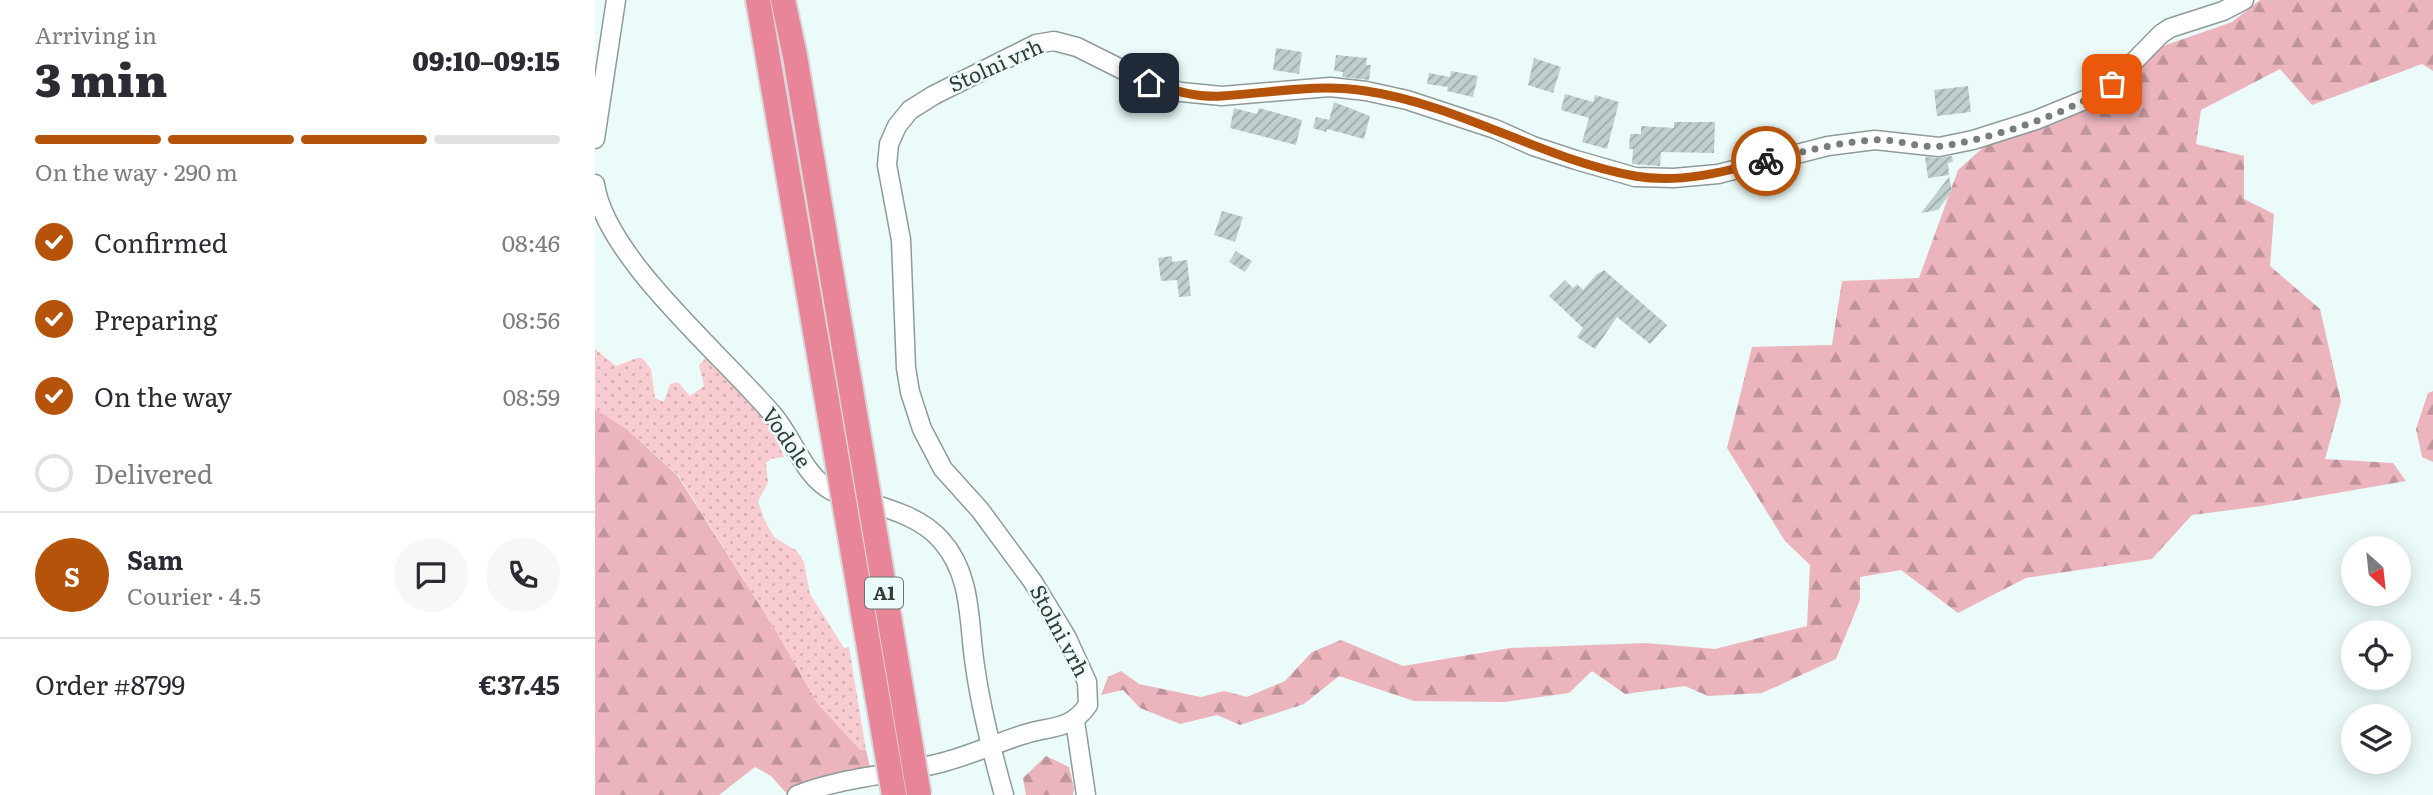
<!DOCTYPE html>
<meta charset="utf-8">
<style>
body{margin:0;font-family:Literata,serif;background:#f7f7f7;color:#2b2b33;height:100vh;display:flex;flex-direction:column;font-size:26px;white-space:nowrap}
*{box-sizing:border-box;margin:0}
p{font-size:23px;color:#7c7c81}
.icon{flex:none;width:38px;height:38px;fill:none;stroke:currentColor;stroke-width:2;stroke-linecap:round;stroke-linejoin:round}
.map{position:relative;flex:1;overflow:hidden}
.side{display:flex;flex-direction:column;background:#fff;width:595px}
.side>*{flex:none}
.needle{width:46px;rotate:153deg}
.fabs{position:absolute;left:1746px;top:536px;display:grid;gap:14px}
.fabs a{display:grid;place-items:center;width:70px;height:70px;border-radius:50%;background:#fff;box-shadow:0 4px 18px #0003;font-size:35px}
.pin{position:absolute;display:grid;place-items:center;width:60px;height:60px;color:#fff;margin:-30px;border-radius:14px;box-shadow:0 4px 10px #0006}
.courier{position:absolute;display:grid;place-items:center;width:70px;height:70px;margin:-35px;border:5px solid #b45309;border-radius:50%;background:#fff;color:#222;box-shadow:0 2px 9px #0007}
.overview em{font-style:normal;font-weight:800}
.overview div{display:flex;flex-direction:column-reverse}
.overview{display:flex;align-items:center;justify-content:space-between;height:119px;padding:0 35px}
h1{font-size:46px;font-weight:800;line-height:52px}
.bar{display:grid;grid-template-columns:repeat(4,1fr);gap:10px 7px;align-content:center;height:84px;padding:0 35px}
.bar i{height:9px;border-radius:5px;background:#e1e1e2}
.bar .selected{background:#b45309}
.bar p{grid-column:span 4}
.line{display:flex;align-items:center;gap:18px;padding:0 35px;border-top:2px solid #e1e1e2}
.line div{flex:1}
.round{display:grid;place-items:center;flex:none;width:74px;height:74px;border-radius:37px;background:#f7f7f7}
ol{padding:0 35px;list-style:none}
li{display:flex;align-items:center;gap:21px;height:77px}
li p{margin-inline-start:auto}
li .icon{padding:7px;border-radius:50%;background:#b45309;color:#fff;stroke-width:4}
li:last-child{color:#7c7c81}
li i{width:38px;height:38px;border:4px solid #e1e1e2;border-radius:50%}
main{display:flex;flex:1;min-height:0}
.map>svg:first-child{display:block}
</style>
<main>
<section class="side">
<div class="overview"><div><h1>3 min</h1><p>Arriving in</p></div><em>09:10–09:15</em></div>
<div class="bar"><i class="selected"></i><i class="selected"></i><i class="selected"></i><i></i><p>On the way · 290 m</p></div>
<ol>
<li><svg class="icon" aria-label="check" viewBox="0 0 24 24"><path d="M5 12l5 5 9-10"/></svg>Confirmed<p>08:46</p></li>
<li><svg class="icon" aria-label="check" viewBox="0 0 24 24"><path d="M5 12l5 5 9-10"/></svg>Preparing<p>08:56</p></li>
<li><svg class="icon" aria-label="check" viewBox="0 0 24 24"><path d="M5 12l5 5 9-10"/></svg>On the way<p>08:59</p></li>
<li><i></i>Delivered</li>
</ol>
<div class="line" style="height:126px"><b class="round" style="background:#b45309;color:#fff">S</b><div><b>Sam</b><p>Courier · 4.5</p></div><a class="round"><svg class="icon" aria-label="chat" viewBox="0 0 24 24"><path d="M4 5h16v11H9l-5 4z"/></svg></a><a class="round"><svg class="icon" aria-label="phone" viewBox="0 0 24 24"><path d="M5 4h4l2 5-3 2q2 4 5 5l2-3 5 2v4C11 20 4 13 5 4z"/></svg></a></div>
<div class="line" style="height:91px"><div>Order #8799</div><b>€37.45</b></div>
</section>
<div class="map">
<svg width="1838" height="795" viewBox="0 0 1838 795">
<defs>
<pattern id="grass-dots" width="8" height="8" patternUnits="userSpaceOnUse" patternTransform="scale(1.75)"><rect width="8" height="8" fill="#f9ccd2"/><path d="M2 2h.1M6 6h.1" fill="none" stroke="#d6b0b5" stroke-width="1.8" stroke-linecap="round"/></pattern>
<pattern id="forest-firs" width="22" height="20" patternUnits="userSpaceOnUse" patternTransform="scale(1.75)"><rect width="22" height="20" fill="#ecb4bd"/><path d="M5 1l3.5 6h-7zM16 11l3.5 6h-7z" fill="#c0949b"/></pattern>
<pattern id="building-hatch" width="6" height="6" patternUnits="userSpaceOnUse" patternTransform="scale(1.75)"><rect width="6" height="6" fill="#c0d0ce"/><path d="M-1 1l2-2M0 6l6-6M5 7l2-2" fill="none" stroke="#9daaa8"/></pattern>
</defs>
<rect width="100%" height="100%" fill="#ebfbf9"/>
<!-- grass -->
<path fill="url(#grass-dots)" d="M0,349l21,17 21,-8h5l9,11 4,29 9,4 6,-18 8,-2 12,14 14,-10 -5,-21 9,-9c29,30 61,60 76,101l-13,2 -5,4 2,20 -10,18 6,18 10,18 23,14 7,11 6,32 34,54 5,-1 17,103 -6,1 -43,-48 -41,-72 -98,-156 -50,-45 -33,-21z"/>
<!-- forest -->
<g fill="url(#forest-firs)">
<path d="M1665,0h173v71l-11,-7 -110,41 -32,-36 -79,41 -5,34 48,12v43l30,15 -4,52 50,43 21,92 -16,58 68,4 13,18 -144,25 -70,9 -40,44 -126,19 -68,35 -57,-43 -41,7v23l-24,59 -74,34 -54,3 -23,-10 -60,8 -33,-23 -23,22 -65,9 -90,-1 -75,-25 -35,28 -64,21 -23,-10 -37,9 -40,-16 -17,-18 -22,5 7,-18 13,-6 18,13 62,13 23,-6 23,6 38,-16 27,-29 29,-12 62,26 107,-18 136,-5 69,6 92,-23 3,-61 -25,-24 -58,-93 25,-101 80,-2 10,-64 77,-3 39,-108 30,-27 108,-37 25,-17 42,-43 69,-24z"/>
<path d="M1838,391v71l-11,-5 -6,-28 12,-36z"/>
<path d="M0,409l33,21 49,45 99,156 41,72 43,47h6l4,17 -6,5 -62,17 -14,6 -17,-19 -16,-9 -36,28h-124z"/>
<path d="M451,756l23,11 5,21 -1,7h-47l-3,-17z"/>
</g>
<!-- building -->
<g fill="url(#building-hatch)">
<path d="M681,48l26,4 -3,22 -26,-4z"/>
<path d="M741,55l31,3 -1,7h5l-2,15 -27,-3 1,-5 -9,-1z"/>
<path d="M939,58l27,9 -8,26 -25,-8z"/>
<path d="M856,71l27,5 -5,21 -26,-6 1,-4 -21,-3 2,-11 21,4z"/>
<path d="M1373,86l3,26 -34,4 -3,-26z"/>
<path d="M970,94l28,8 2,-7 24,7 -12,47 -25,-7 7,-24 -28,-8z"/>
<path d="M739,102l36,14 -6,23 -37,-10 -1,3 -13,-4 3,-11 13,3z"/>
<path d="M639,108l23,6 2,-6 43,12 -6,25 -66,-17z"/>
<path d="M1079,122h41l-1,31 -53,-1 -1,14 -28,-2 1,-15h-4l1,-15h11v-8l33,2z"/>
<path d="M1357,156l1,6 -5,1 1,12 -21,3 -3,-21 13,1z"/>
<path d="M1354,177l3,14 -14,19 -17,3z"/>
<path d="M627,211l21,6 -8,25 -21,-7z"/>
<path d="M641,251l16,10 -7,11 -16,-10z"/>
<path d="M577,256v6l15,-2 4,36 -12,1 -2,-17 -16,1 -3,-23z"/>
<path d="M1009,270l63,55 -17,19 -33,-27 -22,32 -18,-12 6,-9 -34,-32 16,-16 8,8 4,-4 6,6 13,-15z"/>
</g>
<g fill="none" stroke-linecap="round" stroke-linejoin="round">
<!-- minor casing -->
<g stroke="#8d9c9a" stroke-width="21">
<g id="minor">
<path d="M0,139l21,-139"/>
<path d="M0,184c10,74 131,174 179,232 20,24 30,60 58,75 7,4 17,5 25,8 29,9 63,17 84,41 32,36 27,82 34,126 6,44 17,86 29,129"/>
<path d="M480,721l11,74"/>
<path d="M202,795c45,-18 96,-20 143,-32 28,-7 54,-19 82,-28 28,-10 47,-3 66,-30l-1,-23 -20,-44 -34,-56 -53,-72 -37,-41 -21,-40 -12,-37 -4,-24 -5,-128 -14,-75 2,-21 8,-18 13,-16 24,-15 102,-51 18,-3 23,6 72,36 32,9 41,4 108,-9 36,4 41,9 88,29 38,17 43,14 59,17 39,1 44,-4 110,-28 47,-6 64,7 34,-7 63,-20 61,-25 15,-11 49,-50 9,-6 53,-17 21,-11"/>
</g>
</g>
<!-- highway casing -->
<g stroke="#d7d8d8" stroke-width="28">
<g id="highway">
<path d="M163,0l68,395"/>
<path d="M188,0l12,56 56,334"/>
</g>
</g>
<!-- minor -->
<use href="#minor" stroke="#fff" stroke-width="18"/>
<!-- highway -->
<use href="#highway" stroke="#e98598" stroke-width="24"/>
<!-- highway-bridge casing -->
<g stroke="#d7d8d8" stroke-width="28" stroke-linecap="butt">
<g id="highway-bridge">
<path d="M256,390l68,405"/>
<path d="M231,395l68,400"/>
</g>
</g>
<!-- highway-bridge -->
<use href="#highway-bridge" stroke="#e98598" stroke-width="24"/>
</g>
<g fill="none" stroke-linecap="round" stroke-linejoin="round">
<!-- done -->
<path stroke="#757e7d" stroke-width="7" stroke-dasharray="0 12.6" d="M1171,161c35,-9 69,-18 106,-21 23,-2 46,9 69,6 45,-5 135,-35 171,-62"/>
<!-- route -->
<path stroke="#b45309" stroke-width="9" d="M554,83c24,7 48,15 73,13 48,-3 96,-13 144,-5 94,14 176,68 269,85 43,8 89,-4 131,-15"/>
</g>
<g text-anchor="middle" stroke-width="5" stroke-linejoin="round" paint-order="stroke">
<!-- shield labels -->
<rect fill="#ebfbf9" stroke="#6c7573" stroke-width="2" x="270" y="577.5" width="38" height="31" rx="5"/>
<g font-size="19" font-weight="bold" fill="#353b3a">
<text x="289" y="600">A1</text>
</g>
<!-- street labels -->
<g font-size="21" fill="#353b3a" stroke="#ebfbf9">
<text transform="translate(401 66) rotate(-24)" y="7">Stolni vrh</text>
<text transform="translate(191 438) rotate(55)" y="7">Vodole</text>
<text transform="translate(464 631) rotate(62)" y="7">Stolni vrh</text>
</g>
</g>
</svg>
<div class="fabs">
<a><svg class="needle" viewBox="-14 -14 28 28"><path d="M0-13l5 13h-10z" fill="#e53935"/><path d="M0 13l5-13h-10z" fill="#7c7c81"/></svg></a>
<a><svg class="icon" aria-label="locate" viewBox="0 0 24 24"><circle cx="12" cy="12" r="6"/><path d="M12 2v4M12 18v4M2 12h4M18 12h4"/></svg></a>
<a><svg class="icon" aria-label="layers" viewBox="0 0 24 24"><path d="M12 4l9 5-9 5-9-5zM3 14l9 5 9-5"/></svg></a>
</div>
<div class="pin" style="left:1517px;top:84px;background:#ea580c"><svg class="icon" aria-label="bag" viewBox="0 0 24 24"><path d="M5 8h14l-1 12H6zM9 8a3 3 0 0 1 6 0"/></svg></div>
<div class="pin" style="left:554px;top:83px;background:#1f2937"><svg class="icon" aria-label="home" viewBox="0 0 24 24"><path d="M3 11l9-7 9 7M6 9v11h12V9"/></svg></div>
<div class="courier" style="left:1171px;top:161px"><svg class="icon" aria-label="bike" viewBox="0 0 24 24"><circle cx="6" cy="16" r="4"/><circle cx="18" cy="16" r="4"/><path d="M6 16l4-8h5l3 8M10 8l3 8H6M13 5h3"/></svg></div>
</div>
</main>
